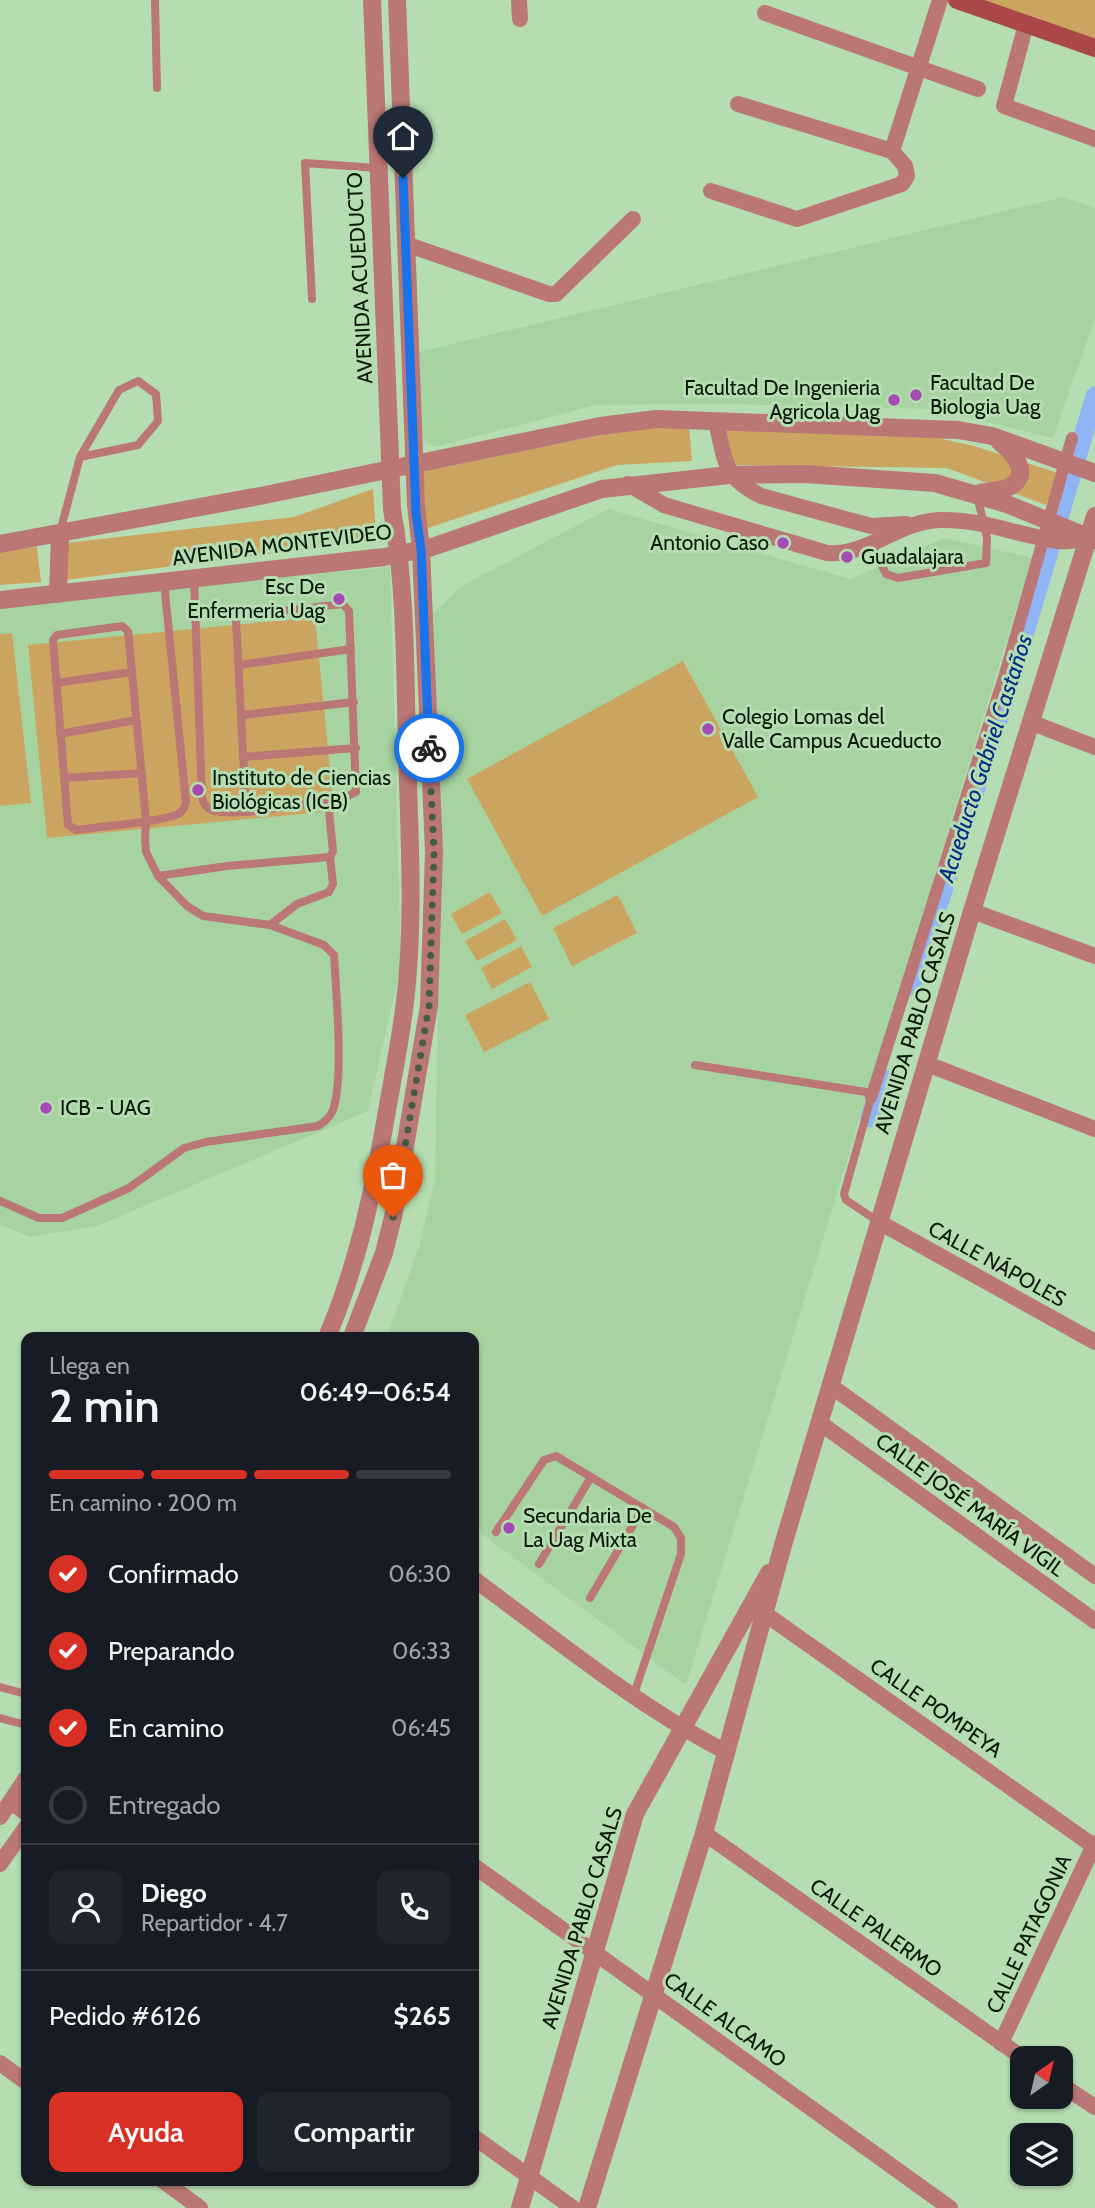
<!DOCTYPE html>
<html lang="es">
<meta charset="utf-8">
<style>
body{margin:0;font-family:Cabin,sans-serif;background:#20242c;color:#f1f3f6;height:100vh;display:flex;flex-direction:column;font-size:26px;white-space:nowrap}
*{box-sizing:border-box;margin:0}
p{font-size:23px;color:#9ea1a6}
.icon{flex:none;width:38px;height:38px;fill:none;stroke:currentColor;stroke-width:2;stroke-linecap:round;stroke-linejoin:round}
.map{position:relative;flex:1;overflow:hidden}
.panel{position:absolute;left:21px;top:1332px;width:458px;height:854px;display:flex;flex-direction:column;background:#171b24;border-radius:14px;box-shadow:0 2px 5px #0004}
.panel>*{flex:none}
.needle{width:46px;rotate:34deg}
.tools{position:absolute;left:1010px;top:2046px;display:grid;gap:14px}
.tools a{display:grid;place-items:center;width:63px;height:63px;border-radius:14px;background:#171b24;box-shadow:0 2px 5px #0004;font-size:35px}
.pin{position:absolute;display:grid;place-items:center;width:60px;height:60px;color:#fff;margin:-72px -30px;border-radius:50% 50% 50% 0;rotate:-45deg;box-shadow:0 0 7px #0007}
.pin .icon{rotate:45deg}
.courier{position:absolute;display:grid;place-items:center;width:70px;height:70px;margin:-35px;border:5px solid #1a73e8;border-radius:50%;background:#fff;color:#222;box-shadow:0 2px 9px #0007}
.headline em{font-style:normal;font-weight:600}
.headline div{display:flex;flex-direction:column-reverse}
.headline{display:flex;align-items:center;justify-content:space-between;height:119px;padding:0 28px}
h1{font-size:46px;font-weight:600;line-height:52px}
.bar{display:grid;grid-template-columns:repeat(4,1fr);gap:10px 7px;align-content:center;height:84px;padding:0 28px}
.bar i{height:9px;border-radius:5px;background:#363941}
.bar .current{background:#d93025}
.bar p{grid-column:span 4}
.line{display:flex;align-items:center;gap:18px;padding:0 28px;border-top:2px solid #363941}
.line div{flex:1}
.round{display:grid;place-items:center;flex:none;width:74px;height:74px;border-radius:14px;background:#20242c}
ol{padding:0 28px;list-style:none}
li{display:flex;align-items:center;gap:21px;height:77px}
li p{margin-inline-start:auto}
li .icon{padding:7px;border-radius:50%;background:#d93025;color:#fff;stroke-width:4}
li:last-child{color:#9ea1a6}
li i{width:38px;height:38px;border:4px solid #363941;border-radius:50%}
.action{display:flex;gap:14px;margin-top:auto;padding:14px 28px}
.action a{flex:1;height:80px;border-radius:14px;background:#d93025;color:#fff;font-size:28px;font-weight:600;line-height:80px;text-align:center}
.action a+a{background:#20242c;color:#f1f3f6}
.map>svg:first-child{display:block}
</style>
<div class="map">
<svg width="1095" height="2208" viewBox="0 0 1095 2208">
<rect width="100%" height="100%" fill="#b6ddb1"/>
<!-- built -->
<g fill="#a7d3a1">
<path d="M1063,197l32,11v110l-42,120 -121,-29 -213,-5 -123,1 -161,42 -13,-9 -3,-86z"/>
<path d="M608,509l242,70 94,-41 88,20 -346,1127 -212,-157v-191h-87l32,-90 16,-68 6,-336 -9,-228 28,-28z"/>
<path d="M390,567l11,398 -33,146 -271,115 -68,11 -29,-13v-620z"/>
</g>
<!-- green -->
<g fill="#cba55f">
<path d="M983,0h112v40z"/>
<path d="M651,425l38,1 3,35 -75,4 -195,65 -2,-58z"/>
<path d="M722,427l190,5 62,14 84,27 -12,32 -99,-37 -216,-3z"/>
<path d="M373,489l3,44 -29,11 -282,36 1,-37 228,-26z"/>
<path d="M37,547l4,35 -41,3v-34z"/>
<path d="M315,617l19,194 -287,27 -19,-193z"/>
<path d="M12,633l19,170 -31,3v-172z"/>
<path d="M683,661l75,136 -216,119 -75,-137z"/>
<path d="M490,892l12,21 -40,21 -11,-20z"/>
<path d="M618,895l19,38 -65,33 -19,-38z"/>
<path d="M505,919l12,21 -40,21 -12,-20z"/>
<path d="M521,946l11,21 -40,22 -11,-21z"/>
<path d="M530,982l19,37 -65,33 -19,-37z"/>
</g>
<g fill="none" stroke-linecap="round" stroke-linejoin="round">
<!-- canal -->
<g stroke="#8fb5f7" stroke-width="19">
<path d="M912,986l95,-293 88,-297"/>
<path d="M870,1118l13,-40"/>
</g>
<!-- service -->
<g stroke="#ba7775" stroke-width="8">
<path d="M155,0l2,88"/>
<path d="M312,299l-7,-136 72,5"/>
<path d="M60,532l20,-75 39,-67 19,-9 18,13 2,27 -20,24 -58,12"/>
<path d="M871,543l15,31 12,4 88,-15 1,-25 -10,-43"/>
<path d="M194,578l8,220c2,6 4,10 10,12 22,9 107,-9 134,-13l10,-5 -7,-181 -6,-7 -104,12 -3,3 10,192"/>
<path d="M164,582l22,221c-2,5 -4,10 -10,12 -21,8 -75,11 -100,15l-8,-5 -15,-185 4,-5 65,-9 6,5 18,189 -1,20 1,12 12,24 69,-10 103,-9 3,-6 -5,-51"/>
<path d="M239,665l112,-16"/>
<path d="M56,683l76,-11"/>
<path d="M242,715l112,-13"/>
<path d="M60,734l76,-14"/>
<path d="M243,757l113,-9"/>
<path d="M64,778l78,-5"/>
<path d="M158,876l29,30 16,10 67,9 27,-21 32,-12 4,-8 -3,-27"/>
<path d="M695,1065l171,27 5,6 -27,96 2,6 33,22"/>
<path d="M0,1201l39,17h23l67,-30 55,-40 22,-6 112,-16c7,-4 12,-9 15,-16 11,-31 3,-119 1,-155l-10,-10 -54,-20"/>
<path d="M496,1532l48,-72 12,-4 118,71 7,11v16l-48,143"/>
<path d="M539,1564l52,-87"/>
<path d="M590,1598l53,-90"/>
<path d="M0,1687l26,7"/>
<path d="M0,1718l26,7"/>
</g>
<!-- pedestrian -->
<path stroke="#ba7775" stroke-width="12" d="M871,1098l134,-424 67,-236"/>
<!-- minor -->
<g stroke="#ba7775" stroke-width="16">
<path d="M519,0l1,19"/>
<path d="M765,13l213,76"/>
<path d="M1026,24l-22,82 91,33"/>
<path d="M892,151l48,-151"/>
<path d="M711,191l86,28 105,-35 5,-8 -2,-10 -13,-15 -154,-47"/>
<path d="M406,244l143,50h7l77,-75"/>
<path d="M716,422c10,40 6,54 45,74l110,30 35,-2"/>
<path d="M628,484l36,21 163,48c41,3 72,-32 113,-33 42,-1 77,15 117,21 10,2 22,-2 32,-3"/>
<path d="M1030,722l65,25"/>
<path d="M972,911l123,45"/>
<path d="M927,1064l168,65"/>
<path d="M879,1222l216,120"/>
<path d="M831,1386l264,190"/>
<path d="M820,1423l275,198"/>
<path d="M474,1579c82,61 162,126 252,173"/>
<path d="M754,1606l341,241"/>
<path d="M11,1802l15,11"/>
<path d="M0,1817l26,-39"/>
<path d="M704,1833l319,225"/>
<path d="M0,1864l26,-37"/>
<path d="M474,1866l476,342"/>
<path d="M1001,2043l94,-200"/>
<path d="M0,2063l26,19"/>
<path d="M1060,2084l35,23"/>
<path d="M474,2137l99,71"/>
<path d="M162,2180l38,28"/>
</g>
<!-- tertiary -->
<g stroke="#ba7775" stroke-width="18">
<path d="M980,493c9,-2 21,-2 29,-6 24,-12 4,-35 -9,-45"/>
<path d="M0,544l260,-48 340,-70 56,-7 302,11 34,6 103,37"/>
<path d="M58,594l2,-59"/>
<path d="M0,600l384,-43 45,-9 173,-59 127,-14 76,-1 130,9 72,21 88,36"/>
<path d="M327,1337c29,-68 44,-136 57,-209 7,-42 16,-84 21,-126 10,-84 4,-170 2,-255 -2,-80 -1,-159 -15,-238l-20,-509"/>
<path d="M352,1337l32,-84 9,-36 36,-211 5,-154 -13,-303 -5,-44 -19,-505"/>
<path d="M520,2208l115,-394 134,-241"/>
<path d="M587,2208l117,-375 79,-288 189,-634 123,-395"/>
</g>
<!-- secondary -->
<path stroke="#a94749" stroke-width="18" d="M957,0l138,48"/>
</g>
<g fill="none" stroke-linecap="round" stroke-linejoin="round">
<!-- done -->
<path stroke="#465d44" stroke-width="7" stroke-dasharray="0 12.6" d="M393,1217l36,-211 5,-154 -5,-104"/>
<!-- route -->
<path stroke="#1a73e8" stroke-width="9" d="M403,178l13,335 5,36 8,199"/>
</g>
<!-- markers -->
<g fill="#a54ab5" stroke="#b6ddb1" stroke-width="2.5">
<circle cx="916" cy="395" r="7"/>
<circle cx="894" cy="400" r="7"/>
<circle cx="783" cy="543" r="7"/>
<circle cx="847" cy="557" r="7"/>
<circle cx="339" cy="599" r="7"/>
<circle cx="708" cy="729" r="7"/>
<circle cx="198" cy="790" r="7"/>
<circle cx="46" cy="1108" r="7"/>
<circle cx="509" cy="1528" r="7"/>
</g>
<g text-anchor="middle" stroke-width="6" stroke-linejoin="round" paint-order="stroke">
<!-- street labels -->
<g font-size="21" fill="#0a1809" stroke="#b6ddb1">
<text transform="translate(360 278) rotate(-93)" y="7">AVENIDA ACUEDUCTO</text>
<text transform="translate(282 545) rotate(-7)" y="7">AVENIDA MONTEVIDEO</text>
<text transform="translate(915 1023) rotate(-73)" y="7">AVENIDA PABLO CASALS</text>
<text transform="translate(997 1264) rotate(29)" y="7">CALLE NÁPOLES</text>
<text transform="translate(970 1505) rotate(36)" y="7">CALLE JOSÉ MARÍA VIGIL</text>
<text transform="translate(936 1708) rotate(35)" y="7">CALLE POMPEYA</text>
<text transform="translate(582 1918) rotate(-73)" y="7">AVENIDA PABLO CASALS</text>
<text transform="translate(876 1928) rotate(35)" y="7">CALLE PALERMO</text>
<text transform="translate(1029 1934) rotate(-65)" y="7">CALLE PATAGONIA</text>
<text transform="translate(725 2020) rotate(36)" y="7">CALLE ALCAMO</text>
</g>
<!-- poi labels -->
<g font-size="21" fill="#0a1809" stroke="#b6ddb1" text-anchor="start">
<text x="930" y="390">Facultad De<tspan x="930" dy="24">Biologia Uag</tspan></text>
<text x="880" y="395" text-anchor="end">Facultad De Ingenieria<tspan x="880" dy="24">Agricola Uag</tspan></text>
<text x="769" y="550" text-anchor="end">Antonio Caso</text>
<text x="861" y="564">Guadalajara</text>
<text x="325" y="594" text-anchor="end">Esc De<tspan x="325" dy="24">Enfermeria Uag</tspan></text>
<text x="722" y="724">Colegio Lomas del<tspan x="722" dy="24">Valle Campus Acueducto</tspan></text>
<text x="212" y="785">Instituto de Ciencias<tspan x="212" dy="24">Biológicas (ICB)</tspan></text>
<text x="60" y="1115">ICB - UAG</text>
<text x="523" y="1523">Secundaria De<tspan x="523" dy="24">La Uag Mixta</tspan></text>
</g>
<!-- water labels -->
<g font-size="23" font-style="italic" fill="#002c87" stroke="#b6ddb1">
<text transform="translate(985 758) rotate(-72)" y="8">Acueducto Gabriel Castaños</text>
</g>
</g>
</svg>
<div class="tools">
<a><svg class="needle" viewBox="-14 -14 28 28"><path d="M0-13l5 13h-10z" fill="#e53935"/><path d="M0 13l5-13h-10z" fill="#9ea1a6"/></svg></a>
<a><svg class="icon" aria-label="layers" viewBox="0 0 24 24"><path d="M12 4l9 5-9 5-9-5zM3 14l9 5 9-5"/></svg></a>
</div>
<div class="pin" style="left:393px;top:1217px;background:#ea580c"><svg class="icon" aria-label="bag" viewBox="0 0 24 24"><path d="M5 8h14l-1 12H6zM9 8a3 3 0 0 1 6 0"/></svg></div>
<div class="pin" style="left:403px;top:178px;background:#1f2937"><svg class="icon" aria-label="home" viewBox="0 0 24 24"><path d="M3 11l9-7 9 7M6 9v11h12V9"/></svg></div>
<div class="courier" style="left:429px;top:748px"><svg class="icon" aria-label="bike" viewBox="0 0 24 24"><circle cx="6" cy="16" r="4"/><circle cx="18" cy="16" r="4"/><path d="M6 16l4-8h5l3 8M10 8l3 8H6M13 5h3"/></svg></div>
<section class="panel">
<div class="headline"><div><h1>2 min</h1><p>Llega en</p></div><em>06:49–06:54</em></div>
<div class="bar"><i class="current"></i><i class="current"></i><i class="current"></i><i></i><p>En camino · 200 m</p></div>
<ol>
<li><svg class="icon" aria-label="check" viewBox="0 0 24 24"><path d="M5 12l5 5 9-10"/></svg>Confirmado<p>06:30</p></li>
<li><svg class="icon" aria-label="check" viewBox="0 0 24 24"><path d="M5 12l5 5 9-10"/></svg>Preparando<p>06:33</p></li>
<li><svg class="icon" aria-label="check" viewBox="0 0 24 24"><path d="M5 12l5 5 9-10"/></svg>En camino<p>06:45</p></li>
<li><i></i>Entregado</li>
</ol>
<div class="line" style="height:126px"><a class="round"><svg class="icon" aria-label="person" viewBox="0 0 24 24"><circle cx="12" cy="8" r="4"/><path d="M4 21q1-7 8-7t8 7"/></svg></a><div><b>Diego</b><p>Repartidor · 4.7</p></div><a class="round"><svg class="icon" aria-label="phone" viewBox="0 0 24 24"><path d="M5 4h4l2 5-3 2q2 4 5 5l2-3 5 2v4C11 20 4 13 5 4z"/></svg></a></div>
<div class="line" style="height:91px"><div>Pedido #6126</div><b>$265</b></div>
<div class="action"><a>Ayuda</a><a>Compartir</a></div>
</section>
</div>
